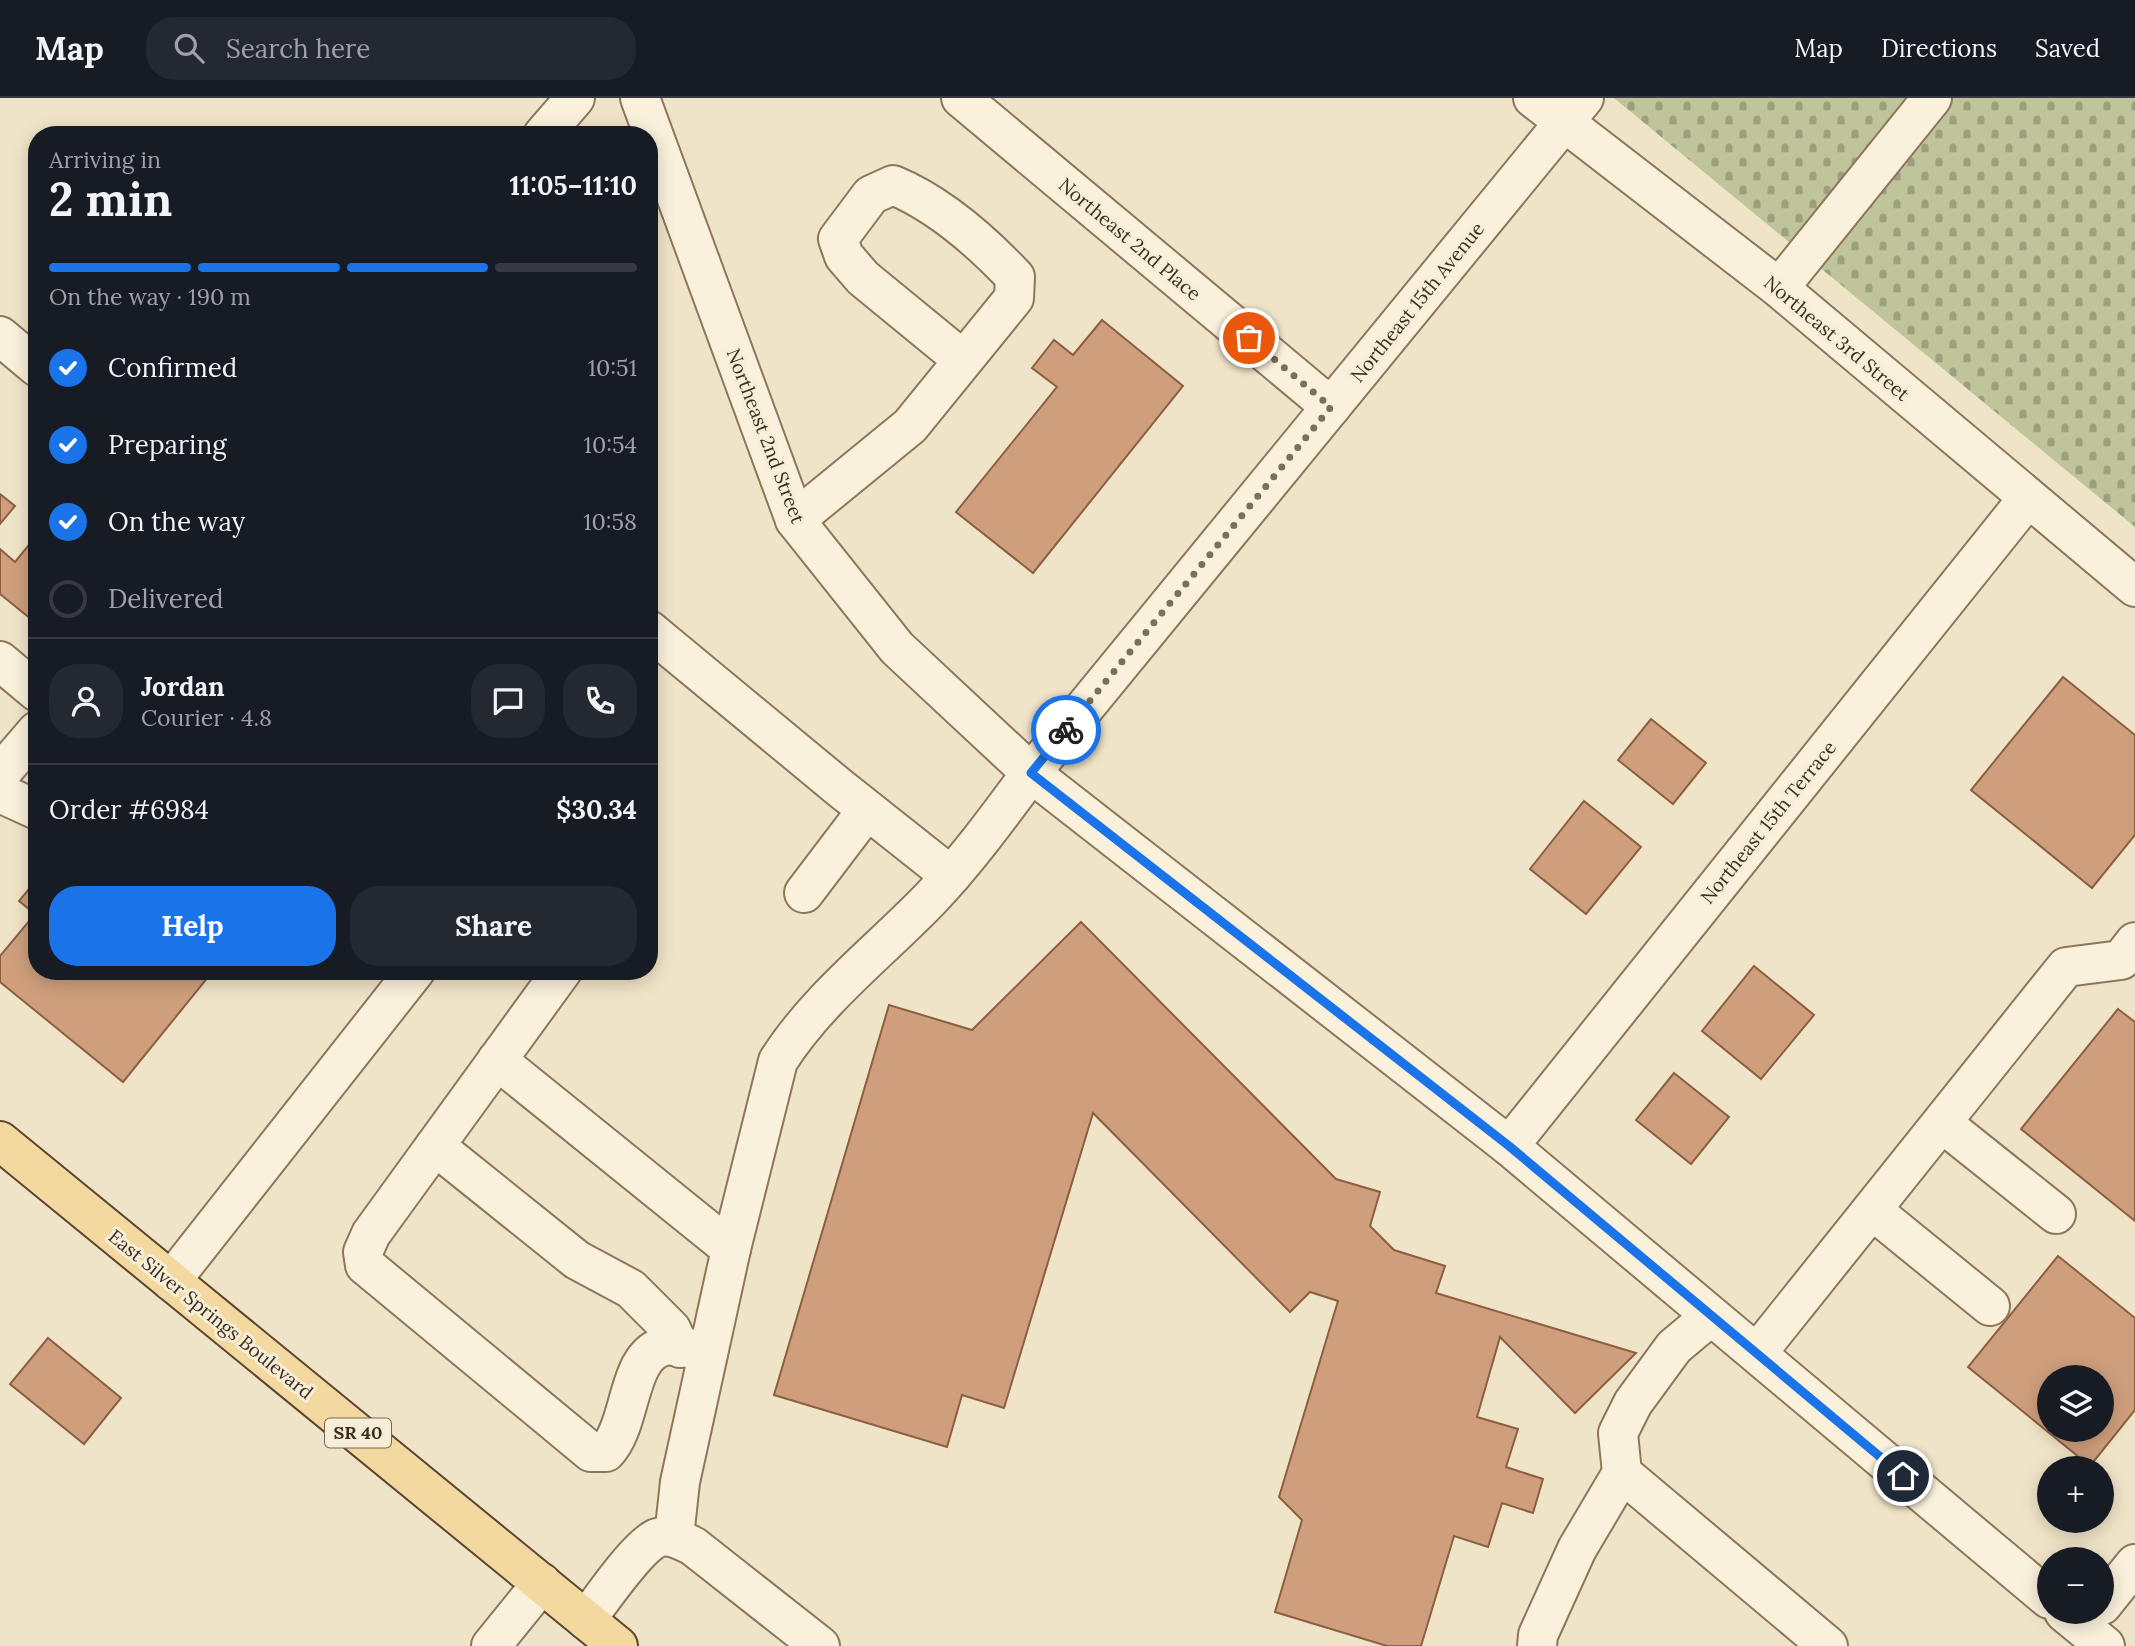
<!DOCTYPE html>
<meta charset="utf-8">
<style>
body{margin:0;font-family:Lora,serif;background:#242831;color:#f1f3f6;height:100vh;display:flex;flex-direction:column;font-size:26px;white-space:nowrap}
*{box-sizing:border-box;margin:0}
p{font-size:23px;color:#9ea1a6}
.icon{flex:none;width:38px;height:38px;fill:none;stroke:currentColor;stroke-width:2;stroke-linecap:round;stroke-linejoin:round}
.map{position:relative;flex:1;overflow:hidden}
.panel{position:absolute;left:28px;top:28px;width:630px;height:854px;display:flex;flex-direction:column;background:#171b24;border-radius:28px;box-shadow:0 4px 18px #0003}
.panel>*{flex:none}
.fabs{position:absolute;left:2037px;top:1267px;display:grid;gap:14px}
.fabs a{display:grid;place-items:center;width:77px;height:77px;border-radius:50%;background:#171b24;box-shadow:0 4px 18px #0003;font-size:35px}
.pin{position:absolute;display:grid;place-items:center;width:60px;height:60px;color:#fff;margin:-30px;border:4px solid #fff;border-radius:50%;box-shadow:0 2px 7px #0007}
.courier{position:absolute;display:grid;place-items:center;width:70px;height:70px;margin:-35px;border:5px solid #1a73e8;border-radius:50%;background:#fff;color:#222;box-shadow:0 2px 9px #0007}
.overview em{font-style:normal;font-weight:800}
.overview div{display:flex;flex-direction:column-reverse}
.overview{display:flex;align-items:center;justify-content:space-between;height:119px;padding:0 21px}
h1{font-size:46px;font-weight:800;line-height:52px}
.bar{display:grid;grid-template-columns:repeat(4,1fr);gap:10px 7px;align-content:center;height:84px;padding:0 21px}
.bar i{height:9px;border-radius:5px;background:#363941}
.bar .on{background:#1a73e8}
.bar p{grid-column:span 4}
.line{display:flex;align-items:center;gap:18px;padding:0 21px;border-top:2px solid #363941}
.line div{flex:1}
.round{display:grid;place-items:center;flex:none;width:74px;height:74px;border-radius:28px;background:#242831}
ol{padding:0 21px;list-style:none}
li{display:flex;align-items:center;gap:21px;height:77px}
li p{margin-inline-start:auto}
li .icon{padding:7px;border-radius:50%;background:#1a73e8;color:#fff;stroke-width:4}
li:last-child{color:#9ea1a6}
li i{width:38px;height:38px;border:4px solid #363941;border-radius:50%}
.cta{display:flex;gap:14px;margin-top:auto;padding:14px 21px}
.cta a{flex:1;height:80px;border-radius:28px;background:#1a73e8;color:#fff;font-size:28px;font-weight:800;line-height:80px;text-align:center}
.cta a+a{background:#242831;color:#f1f3f6}
header{display:flex;align-items:center;gap:42px;box-sizing:border-box;height:98px;padding:0 35px;background:#171b24;border-bottom:2px solid #363941}
header strong{font-size:33px}
nav{display:flex;gap:38px;margin-inline-start:auto;font-size:24px}
.search{width:490px;height:63px;background:#242831;display:flex;align-items:center;gap:18px;box-sizing:border-box;padding:0 24px;border-radius:28px;color:#9ea1a6;font-size:26px}
.map>svg:first-child{display:block}
</style>
<header>
<strong>Map</strong>
<div class="search"><svg class="icon" aria-label="search" viewBox="0 0 24 24"><circle cx="10" cy="10" r="6"/><path d="M15 15l6 6"/></svg>Search here</div>
<nav><a>Map</a><a>Directions</a><a>Saved</a></nav>
</header>
<div class="map">
<svg width="2135" height="1548" viewBox="0 0 2135 1548">
<defs>
<pattern id="cemetery-stones" width="16" height="16" patternUnits="userSpaceOnUse" patternTransform="scale(1.75)"><rect width="16" height="16" fill="#bfc49a"/><path d="M2 7V4a2 2 0 0 1 4 0v3zM10 15v-3a2 2 0 0 1 4 0v3z" fill="#9ca07d"/></pattern>
</defs>
<rect width="100%" height="100%" fill="#f0e4c8"/>
<!-- cemetery -->
<path fill="url(#cemetery-stones)" d="M1614,0h521v429z"/>
<!-- building -->
<g fill="#cf9f7d" stroke="#8d5f41" stroke-width="2" fill-rule="evenodd">
<path d="M1102,222l81,66 -150,187 -77,-61 101,-125 -25,-19 22,-28 19,15z"/>
<path d="M0,396l15,12 -15,18z"/>
<path d="M37,437v89l-37,-30v-45l15,13z"/>
<path d="M2063,579l72,58v100l-43,53 -121,-98z"/>
<path d="M1651,621l55,44 -33,41 -55,-44z"/>
<path d="M1584,703l57,46 -55,67 -56,-45z"/>
<path d="M37,781v92h176l-90,111 -123,-100v-26l35,-42 -16,-13z"/>
<path d="M1081,824l255,257 44,13 -10,34 24,24 51,16 -9,27 200,60 -61,60 -75,-76 -23,80 41,12 -12,38 37,12 -10,34 -31,-10 -14,44 -34,-11 -33,110h-34l-112,-34 27,-92 -23,-23 59,-196 -28,-9 -20,20 -197,-199 -89,295 -42,-13 -15,52 -173,-52 115,-390 83,25z"/>
<path d="M1754,868l60,49 -53,64 -59,-48z"/>
<path d="M2118,911l17,13v199l-114,-92z"/>
<path d="M1674,975l55,44 -38,47 -55,-44z"/>
<path d="M2058,1158l77,62v92l-45,56 -122,-99zM2049,1279h53v53h-53z"/>
<path d="M48,1240l73,60 -37,46 -74,-60z"/>
</g>
<g fill="none" stroke-linecap="round" stroke-linejoin="round">
<!-- minor casing -->
<g stroke="#8d765c" stroke-width="42">
<g id="minor">
<path d="M640,0l155,422 102,128 134,125 478,373 540,453"/>
<path d="M961,0l370,309"/>
<path d="M1533,0l246,190 356,299"/>
<path d="M543,37l32,-37"/>
<path d="M1779,190l153,-190"/>
<path d="M0,238l37,31"/>
<path d="M795,422l115,-94 104,-128 1,-21c-34,-36 -76,-73 -122,-92l-22,10 -33,44 6,17 19,22 100,82"/>
<path d="M649,532l191,158 111,88"/>
<path d="M0,563l37,31"/>
<path d="M0,676l37,-43"/>
<path d="M0,695l37,17"/>
<path d="M804,795l63,-83"/>
<path d="M562,873l-191,263 -8,18 2,13 226,187h15c27,-28 20,-98 59,-106 12,-2 30,4 43,6"/>
<path d="M497,962l234,189"/>
<path d="M1942,1025l114,91"/>
<path d="M435,1048l142,114 54,29 40,40 9,19"/>
<path d="M1509,1048l519,-648"/>
<path d="M1872,1112l118,96"/>
<path d="M171,1183l244,-310"/>
<path d="M1757,1255l309,-386 55,-7 14,-18"/>
<path d="M1622,1375l206,173"/>
<path d="M674,1439l6,-55 51,-233 47,-188c40,-63 101,-109 153,-163 37,-39 68,-82 100,-125l553,-675"/>
<path d="M2102,1507l33,-41"/>
<path d="M2064,1514l41,34"/>
<path d="M586,1522c15,-20 51,-73 71,-82 13,-5 25,3 36,8l127,100"/>
<path d="M491,1548l51,-63"/>
<path d="M1537,1548l1,-11 39,-86 45,-76 -4,-40 15,-30 41,-56 37,-31"/>
</g>
</g>
<!-- major casing -->
<g stroke="#5b4430" stroke-width="42">
<path id="major" d="M0,1043l618,505"/>
</g>
<!-- minor -->
<use href="#minor" stroke="#faf1dc" stroke-width="38"/>
<!-- major -->
<use href="#major" stroke="#f3d9a0" stroke-width="38"/>
</g>
<g fill="none" stroke-linecap="round" stroke-linejoin="round">
<!-- done -->
<path stroke="#7c6e5b" stroke-width="7" stroke-dasharray="0 12.6" d="M1066,632l265,-323 -82,-69"/>
<!-- route -->
<path stroke="#1a73e8" stroke-width="9" d="M1066,632l-35,43 478,373 394,330"/>
</g>
<g text-anchor="middle" stroke-width="6" stroke-linejoin="round" paint-order="stroke">
<!-- shield labels -->
<rect fill="#f7eed8" stroke="#756857" stroke-width="2" x="325" y="1320.5" width="66" height="29" rx="5"/>
<g font-size="18" font-weight="bold" fill="#3d2e20">
<text x="358" y="1341">SR 40</text>
</g>
<!-- street labels -->
<g font-size="19" fill="#3d2e20" stroke="#f7eed8">
<text transform="translate(1130 141) rotate(40)" y="7">Northeast 2nd Place</text>
<text transform="translate(1417 204) rotate(-51)" y="7">Northeast 15th Avenue</text>
<text transform="translate(1837 240) rotate(40)" y="7">Northeast 3rd Street</text>
<text transform="translate(766 338) rotate(69)" y="7">Northeast 2nd Street</text>
<text transform="translate(1768 724) rotate(-51)" y="7">Northeast 15th Terrace</text>
<text transform="translate(211 1216) rotate(39)" y="7">East Silver Springs Boulevard</text>
</g>
</g>
</svg>
<div class="fabs">
<a><svg class="icon" aria-label="layers" viewBox="0 0 24 24"><path d="M12 4l9 5-9 5-9-5zM3 14l9 5 9-5"/></svg></a>
<a>+</a>
<a>−</a>
</div>
<div class="pin" style="left:1249px;top:240px;background:#ea580c"><svg class="icon" aria-label="bag" viewBox="0 0 24 24"><path d="M5 8h14l-1 12H6zM9 8a3 3 0 0 1 6 0"/></svg></div>
<div class="pin" style="left:1903px;top:1378px;background:#1f2937"><svg class="icon" aria-label="home" viewBox="0 0 24 24"><path d="M3 11l9-7 9 7M6 9v11h12V9"/></svg></div>
<div class="courier" style="left:1066px;top:632px"><svg class="icon" aria-label="bike" viewBox="0 0 24 24"><circle cx="6" cy="16" r="4"/><circle cx="18" cy="16" r="4"/><path d="M6 16l4-8h5l3 8M10 8l3 8H6M13 5h3"/></svg></div>
<section class="panel">
<div class="overview"><div><h1>2 min</h1><p>Arriving in</p></div><em>11:05–11:10</em></div>
<div class="bar"><i class="on"></i><i class="on"></i><i class="on"></i><i></i><p>On the way · 190 m</p></div>
<ol>
<li><svg class="icon" aria-label="check" viewBox="0 0 24 24"><path d="M5 12l5 5 9-10"/></svg>Confirmed<p>10:51</p></li>
<li><svg class="icon" aria-label="check" viewBox="0 0 24 24"><path d="M5 12l5 5 9-10"/></svg>Preparing<p>10:54</p></li>
<li><svg class="icon" aria-label="check" viewBox="0 0 24 24"><path d="M5 12l5 5 9-10"/></svg>On the way<p>10:58</p></li>
<li><i></i>Delivered</li>
</ol>
<div class="line" style="height:126px"><a class="round"><svg class="icon" aria-label="person" viewBox="0 0 24 24"><circle cx="12" cy="8" r="4"/><path d="M4 21q1-7 8-7t8 7"/></svg></a><div><b>Jordan</b><p>Courier · 4.8</p></div><a class="round"><svg class="icon" aria-label="chat" viewBox="0 0 24 24"><path d="M4 5h16v11H9l-5 4z"/></svg></a><a class="round"><svg class="icon" aria-label="phone" viewBox="0 0 24 24"><path d="M5 4h4l2 5-3 2q2 4 5 5l2-3 5 2v4C11 20 4 13 5 4z"/></svg></a></div>
<div class="line" style="height:91px"><div>Order #6984</div><b>$30.34</b></div>
<div class="cta"><a>Help</a><a>Share</a></div>
</section>
</div>
